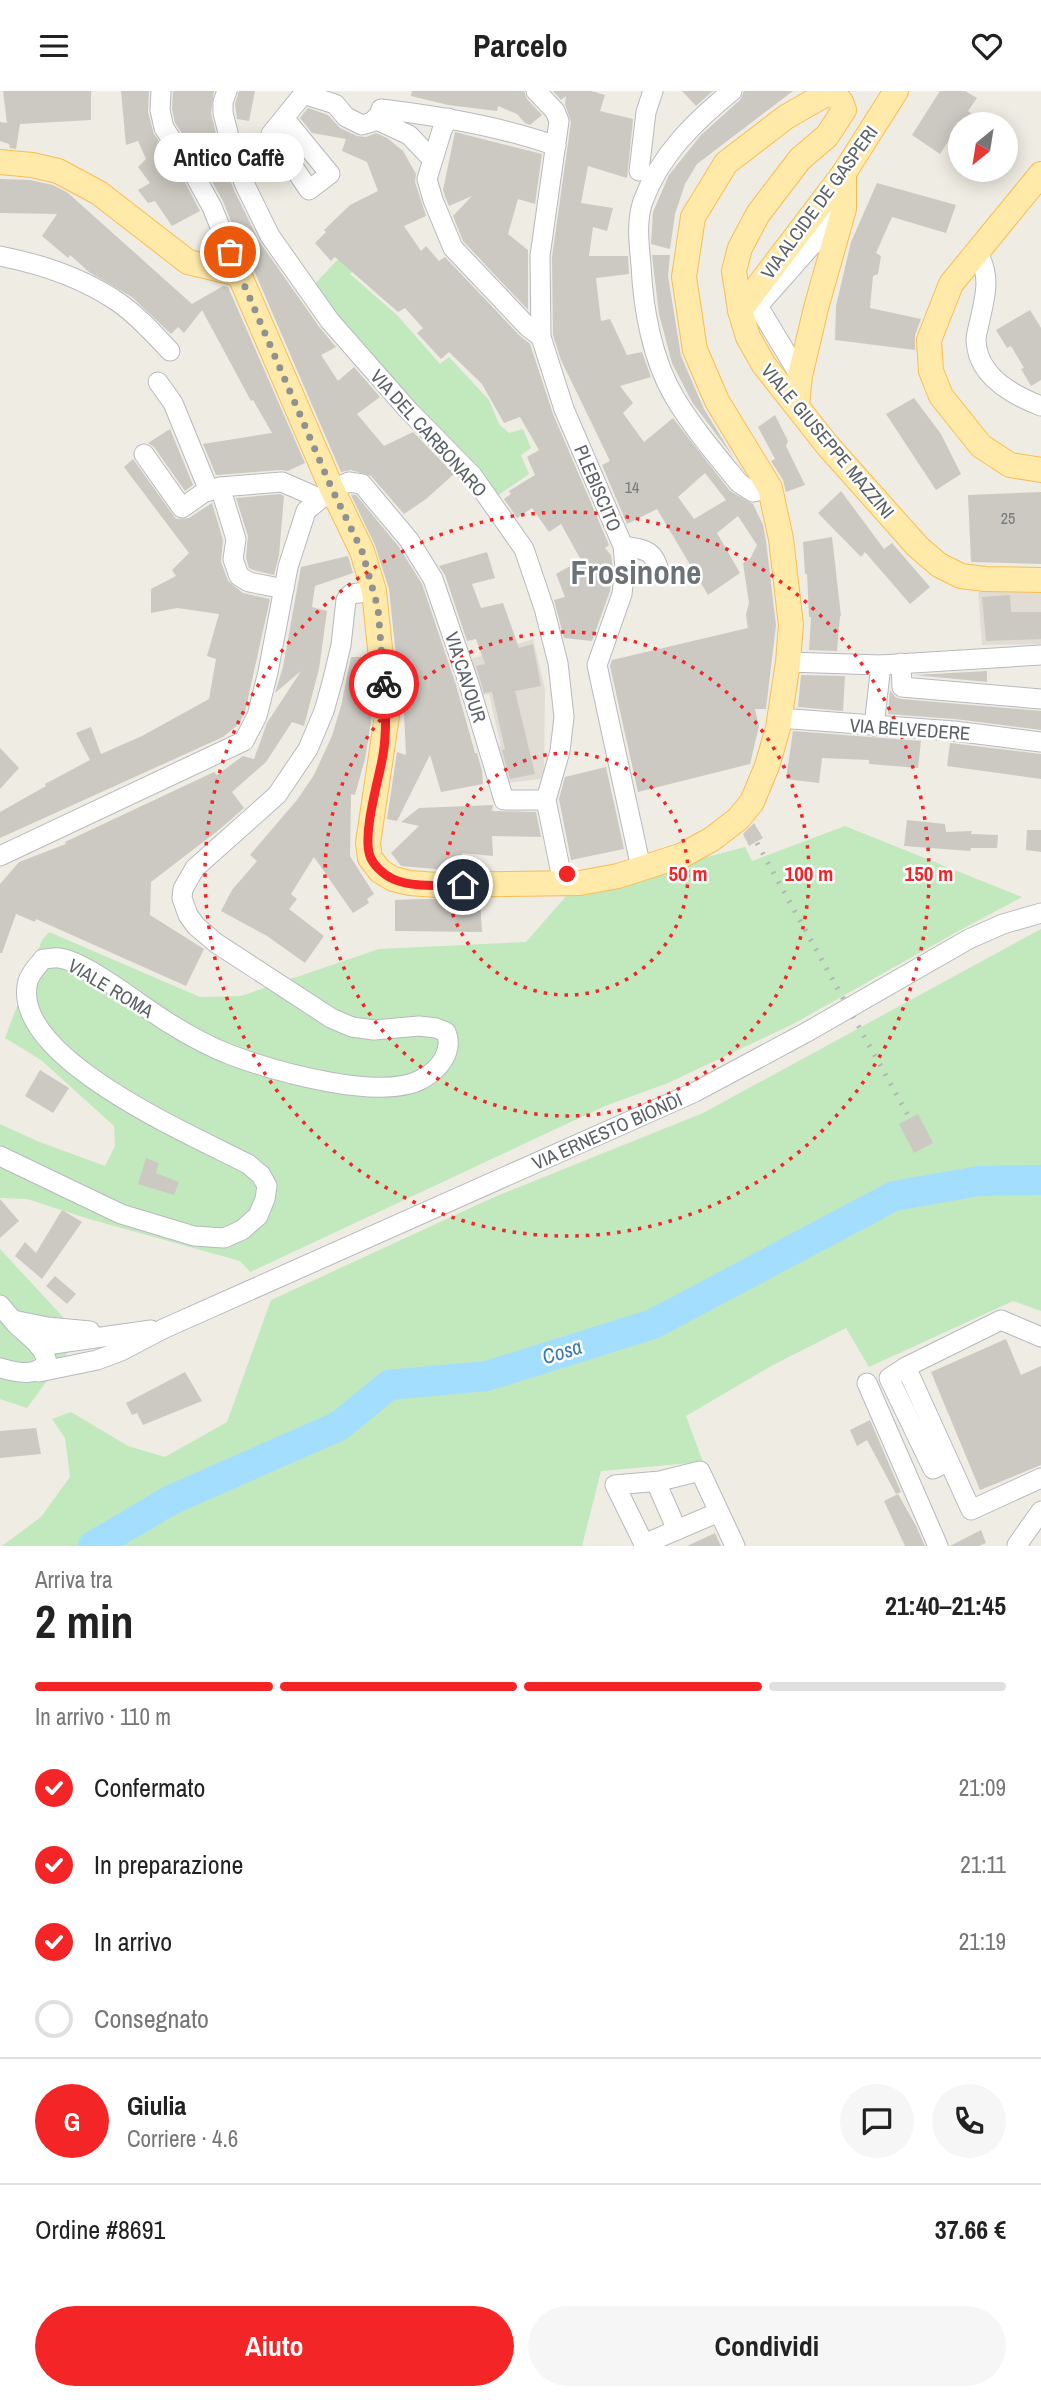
<!DOCTYPE html>
<html lang="it">
<meta charset="utf-8">
<style>
body{margin:0;font-family:"Archivo Narrow",sans-serif;background:#f6f6f6;color:#222;height:100vh;display:flex;flex-direction:column;font-size:26px;white-space:nowrap}
*{box-sizing:border-box;margin:0}
p{font-size:23px;color:#767676}
.icon{flex:none;width:38px;height:38px;fill:none;stroke:currentColor;stroke-width:2;stroke-linecap:round;stroke-linejoin:round}
.map{position:relative;height:1455px;overflow:hidden}
.side{display:flex;flex-direction:column;background:#fff;flex:1}
.side>*{flex:none}
.needle{width:46px;rotate:210deg}
.buttons{position:absolute;left:948px;top:21px;display:grid;gap:14px}
.buttons a{display:grid;place-items:center;width:70px;height:70px;border-radius:50%;background:#fff;box-shadow:0 4px 18px #0003;font-size:35px}
.pin{position:absolute;display:grid;place-items:center;width:60px;height:60px;color:#fff;margin:-30px;border:4px solid #fff;border-radius:50%;box-shadow:0 2px 7px #0007}
.courier{position:absolute;display:grid;place-items:center;width:70px;height:70px;margin:-35px;border:5px solid #f32526;border-radius:50%;background:#fff;color:#222;box-shadow:0 2px 9px #0007}
.bubble{position:absolute;height:49px;border-radius:24px;background:#fff;box-shadow:0 4px 18px #0003;font-size:23px;font-weight:700;line-height:49px;text-align:center}
.overview em{font-style:normal;font-weight:700}
.overview div{display:flex;flex-direction:column-reverse}
.overview{display:flex;align-items:center;justify-content:space-between;height:119px;padding:0 35px}
h1{font-size:46px;font-weight:700;line-height:52px}
.bar{display:grid;grid-template-columns:repeat(4,1fr);gap:10px 7px;align-content:center;height:84px;padding:0 35px}
.bar i{height:9px;border-radius:5px;background:#e0e0e0}
.bar .active{background:#f32526}
.bar p{grid-column:span 4}
.line{display:flex;align-items:center;gap:18px;padding:0 35px;border-top:2px solid #e0e0e0}
.line div{flex:1}
.round{display:grid;place-items:center;flex:none;width:74px;height:74px;border-radius:37px;background:#f6f6f6}
ol{padding:0 35px;list-style:none}
li{display:flex;align-items:center;gap:21px;height:77px}
li p{margin-inline-start:auto}
li .icon{padding:7px;border-radius:50%;background:#f32526;color:#fff;stroke-width:4}
li:last-child{color:#767676}
li i{width:38px;height:38px;border:4px solid #e0e0e0;border-radius:50%}
.cta{display:flex;gap:14px;margin-top:auto;padding:14px 35px}
.cta a{flex:1;height:80px;border-radius:42px;background:#f32526;color:#fff;font-size:28px;font-weight:700;line-height:80px;text-align:center}
.cta a+a{background:#f6f6f6;color:#222}
header{display:flex;justify-content:space-between;align-items:center;height:91px;padding:0 35px;background:#fff;font-size:32px;font-weight:700}
.map>svg:first-child{display:block}
</style>
<header><svg class="icon" aria-label="menu" viewBox="0 0 24 24"><path d="M4 6h16M4 12h16M4 18h16"/></svg>Parcelo<svg class="icon" aria-label="heart" viewBox="0 0 24 24"><path d="M12 20l-8-8c-3-5 5-10 8-4 3-6 11-1 8 4z"/></svg></header>
<div class="map">
<svg width="1041" height="1455" viewBox="0 0 1041 1455">
<rect width="100%" height="100%" fill="#efece3"/>
<!-- education -->
<g fill="#e1ddd4">
<path d="M978,501h63v52l-59,1z"/>
<path d="M533,548l12,50 -1,83 -4,7 -33,4 -13,-34 7,-3 -12,-52 -10,2 -11,-36z"/>
</g>
<!-- green -->
<g fill="#c2e8be">
<path d="M342,164l16,11 -8,8 48,42 42,48 9,-7 40,43 10,24 10,9 14,-4 8,19 -10,7 8,19 -32,22 -185,-209z"/>
<path d="M845,735l177,71 -69,37 -160,90 -125,59 -63,23 -355,166 -10,-11 -151,-42 -62,-20 -27,-1v-74l37,17 68,25 10,-20 -1,-20 -73,-66 -36,-22 37,-98 7,-8 151,65 41,-1 138,-47 147,-7 42,-48 177,-47 7,14z"/>
<path d="M1041,838v382l-28,-10 -144,66 -23,-39 -73,37 -87,51 17,46 -102,9 -19,75h-580l39,-29 29,-40 -5,-39 -13,-19 19,-7 57,34 37,11 62,-35 44,-122 221,-102 211,-85z"/>
<path d="M0,1158l63,68 8,31 -44,60 -27,-9z"/>
</g>
<g fill="none" stroke-linecap="round" stroke-linejoin="round">
<!-- river -->
<path stroke="#a4deff" stroke-width="30" d="M93,1455l78,-46 168,-74 50,-41 98,-9 166,-52 241,-128 85,-15 62,-1"/>
</g>
<!-- building -->
<g fill="#ccc9c2" fill-rule="evenodd">
<path d="M3,0h88v29l-71,4 -4,25 -6,-1 -1,-4 -9,-3v-19l7,1z"/>
<path d="M121,0h28l-1,21 6,22 26,39 20,38 -28,15 -17,-25 -7,2 -10,-13 12,-7 -12,-16 8,-8 -8,-18 -12,4z"/>
<path d="M173,0h41l-3,22 11,46 12,31 25,51 61,87 16,19 -15,8 17,26 16,-14 26,30 -23,17 27,32 29,-14 41,42 -28,25 -22,15 -33,-38 -20,-6 -10,2 -88,-204 -6,-6 -24,-61 -23,-41 -25,-37 -3,-14z"/>
<path d="M239,0h16l-6,30 -12,-2 -2,-15z"/>
<path d="M412,0h112l3,8 15,16 -12,10 -5,-2 -8,-9 -19,-8 -1,5 -49,-6 -37,-9z"/>
<path d="M553,0h38l14,4 -5,16 33,8 -6,59 -39,-12 -7,37 32,5 -6,23 -14,-4 -4,29h39l1,18 -33,4 5,43 9,-2 17,36 15,-3 9,25 -31,9 13,17 -10,10 21,29 29,-24 57,73 23,13 10,21 3,16 10,84 -10,84h-11l4,17 -9,38 -112,28 -28,-126 2,-6 136,-32 -2,-13 3,-12 -6,-40 7,-4 7,-14 -19,-29 -21,17 23,40 -32,22 -51,-86 -30,15 -25,-59 8,-4 -49,-101 -8,-25 -1,-78 19,-135 -6,-18 1,-8 -5,4zM705,382l21,27 -32,19 -16,-22z"/>
<path d="M682,0h31l-17,15z"/>
<path d="M744,0h49l-96,73 -12,20 -10,30 -5,35 -19,-5 2,-32 16,-37 32,-40 39,-35z"/>
<path d="M940,0h25l12,7 -9,13 3,2 -7,11h-3v5l-9,13 -3,-2 -9,14 -28,-19z"/>
<path d="M308,17l20,7 12,13 17,8 9,1 10,-4 11,5 16,13 13,23 -1,8 11,34 -22,10 17,25 5,-5 13,15 6,-4 74,78 11,9 23,70 56,131 -4,3 6,7 2,13 -3,23 -18,50 -28,-3 -10,-38 11,-3 -9,-23 25,-14 -20,-36 -12,8 -17,-24 -15,10 -13,-19 7,-5 -2,-3 26,-16 -8,-18 12,-7 -19,-33 -16,6 -22,-39 -33,-32 -8,7 -24,-26 6,-5 -18,-20 -7,4 -63,-55 -4,4 -16,-18 11,-11 -2,-2 26,-25 28,-14 -11,-29 -25,-11 4,-12 -34,-6 -12,-15z"/>
<path d="M455,41l87,22 -7,50 -17,-5 -10,35 20,16v60l-65,-69 -10,-25 19,-20 -23,10 -4,-10 -2,-6z"/>
<path d="M0,88l30,1 23,5 15,8 124,111 31,-18 5,1 77,176 -17,8 -7,-1 -65,5 -13,-31 69,-11 -19,-33 -2,1 -49,-91 -18,23 -6,-6 -7,7 -39,-37 -43,-25 -19,-17 -2,3 -26,-22 15,-22 -57,-1z"/>
<path d="M877,92l79,22 -10,28 -54,-16 -16,36 5,3 -3,18 -5,2 -3,32 51,11 -6,16v15l-80,-10 1,-34 15,-64z"/>
<path d="M652,164h18l-2,21 13,80 23,53 30,49 -42,-56 -20,-39 -13,-49z"/>
<path d="M1030,219l11,18v52l-10,6 -10,-17 3,-1 -13,-22 -4,2 -11,-18z"/>
<path d="M914,307l27,36 20,40 -25,16 -50,-76z"/>
<path d="M775,324l13,26 -2,5 19,39 -19,7 -3,-12 -12,-19 4,-2 -17,-32z"/>
<path d="M170,338l23,56 -8,6 -31,-44 -6,-4z"/>
<path d="M133,368l43,60 13,-1 23,-15 11,37 -2,22 7,19 15,12 27,6 -25,113 -6,12 -16,13 -223,101v-26l46,-26 -1,-2 45,-24 -14,-27 15,-6 10,27 41,-18 67,-37 7,-40 -9,-3 12,-42 -42,-6 -26,5v-24l25,-13 -4,-6 17,-17 -65,-86z"/>
<path d="M841,400l43,58 8,-6 38,44 -20,17 -45,-52 -4,5 -43,-44z"/>
<path d="M1041,401v72l-70,-2 -3,-67z"/>
<path d="M280,403l4,2 -5,59 -5,20 -21,-5 -4,-2 -3,-10 2,-22 -12,-38z"/>
<path d="M351,404h5l43,52 23,37 34,101 19,68h2l5,18 1,13 -42,8 -11,-37 -33,66 -10,-2 10,-67 9,3 -2,-42 -4,-18 -11,-106 -14,-44z"/>
<path d="M832,446l9,79h-1l-3,35 -28,-1 2,-33h-2l-2,-43h-2l-2,-32z"/>
<path d="M487,461l8,26 -23,6 9,24 22,-5 16,45 14,-4 8,42 -26,5 20,83 -25,5 -8,-29 3,-1 -13,-57 -8,1 -8,-27 9,-2 -9,-25 -9,2 -22,-66 -6,-9z"/>
<path d="M348,465l5,17 -38,13 -3,21 15,4 -8,58 -15,57 -12,-4 -26,40 -34,30 12,16 -24,21 -69,53 -1,33 54,34 -18,37 -150,-67 -1,3 -19,-8 -14,39h-2v-69l19,-22 47,-18 -1,-2 149,-70 3,3 26,-19 11,3 13,-36 34,-52 -26,22 8,-26 18,-100z"/>
<path d="M1010,504l1,17h30v27l-55,2 -4,-44z"/>
<path d="M351,566h15l6,59 -7,43 -10,36 -4,-1 -1,62 24,38 -7,5 2,4 -16,10 -39,-56 -23,37 6,5 -8,10 35,27 -19,27 -38,-27 -46,-25 11,-21 25,-29 -7,-6 47,-55 17,-25 18,-39 9,-30z"/>
<path d="M987,580v11l-73,-7z"/>
<path d="M801,584l44,1 -2,35 -45,-4z"/>
<path d="M890,599l5,7 6,2 140,12v19l-86,-11 -67,-5z"/>
<path d="M793,640l128,10 -3,27 -49,-4v-4l-47,-2 -3,25 -33,-4z"/>
<path d="M950,652l91,11v25l-94,-13z"/>
<path d="M0,657l19,20 -19,21z"/>
<path d="M606,676l18,82 -53,11 -12,-61 6,-22z"/>
<path d="M493,714l-1,6 44,1 5,25 -49,-1 1,20 -31,-3 -1,4 -14,13 -46,-4 -10,-13 28,-27 -18,-4 18,-14z"/>
<path d="M907,729l38,4 1,8 26,-1 -1,3 27,1 -1,13h-26l-1,3 -66,-5z"/>
<path d="M754,732l9,15 -14,8 -6,-12z"/>
<path d="M1027,739h14v22l-15,-2z"/>
<path d="M419,808h61l2,33 -87,-1v-31z"/>
<path d="M40,979l29,18 -16,25 -28,-17z"/>
<path d="M918,1023l15,29 -19,10 -15,-29z"/>
<path d="M146,1067l13,5 -3,10 23,9 -5,13 -36,-11z"/>
<path d="M0,1108l19,22 -19,17z"/>
<path d="M62,1119l20,12 -40,57 -27,-23 10,-14 11,11z"/>
<path d="M55,1185l21,18 -9,10 -21,-18z"/>
<path d="M1006,1248l15,36 20,-9v99l-61,25 -49,-118z"/>
<path d="M185,1281l17,29 -59,24 -6,-12 -5,2 -6,-12z"/>
<path d="M870,1329l31,72 -5,2 -29,-54 -10,6 -7,-16z"/>
<path d="M36,1337l5,26 -41,4v-27z"/>
<path d="M898,1403l18,32 9,20h-20l-21,-45z"/>
<path d="M981,1439l5,13 -7,3h-29z"/>
<path d="M715,1442l6,13h-34z"/>
</g>
<g fill="none" stroke-linecap="round" stroke-linejoin="round">
<!-- minor casing -->
<g stroke="#b6babe" stroke-width="21">
<g id="minor">
<path d="M161,0l-1,19 4,18 26,39 22,40 27,67"/>
<path d="M227,0l-4,11v11l11,43 11,29 25,51 60,85 79,90 63,64 52,74 20,59 14,55 6,54 -4,34 -14,49 17,83"/>
<path d="M536,0l19,20 4,10 -19,135 1,81 23,72 59,137 2,22 -3,26 -25,71 44,203"/>
<path d="M732,0c-37,30 -72,64 -89,110 -7,21 -4,42 -2,64 2,43 11,95 34,133 18,30 42,58 64,85l14,9 17,-4"/>
<path d="M284,27l46,56 -21,16 -38,-56 30,-37 5,-2 29,9 11,13 16,8 10,-3 8,-8"/>
<path d="M448,27l-6,12 -15,49 6,21 20,48 75,79 13,10"/>
<path d="M432,68l-23,-24 -30,-14 2,-12c59,7 119,17 175,37"/>
<path d="M639,80l7,-59 7,-21"/>
<path d="M977,160c15,27 8,45 2,73 -1,5 -3,11 -3,16 1,35 36,55 65,66"/>
<path d="M0,165c41,8 83,22 118,46 19,13 36,32 52,49"/>
<path d="M800,285l-42,-70 85,-96"/>
<path d="M158,291l15,21 36,88"/>
<path d="M144,363l38,54 21,-15 17,-6"/>
<path d="M623,455c23,4 31,3 37,28"/>
<path d="M284,498l-35,-7 -10,-6 -6,-17 3,-20 -16,-52 62,-5 39,17"/>
<path d="M788,571l93,3 160,-10"/>
<path d="M901,572l1,24 139,12"/>
<path d="M779,627l175,13 87,11"/>
<path d="M874,635l7,-61"/>
<path d="M0,765l244,-115 13,-25 11,-44 20,-105 18,-56 26,-22 17,-7 13,2 47,56 24,39 35,102 36,119h42"/>
<path d="M969,848l34,-15 38,-11"/>
<path d="M0,1065l121,58 73,22 30,2 18,-8 16,-14 7,-17 2,-13 -6,-11 -13,-11c-54,-28 -240,-107 -220,-183 3,-9 10,-15 15,-22 5,0 12,-2 16,-1 27,3 85,50 110,65 19,12 41,24 62,32 43,16 150,47 191,24 17,-9 32,-28 24,-47l-10,-4 -17,-2 -45,4 -22,-3 -21,-9 -115,-75 -20,-17 -8,-11 -6,-17 1,-9 12,-21 82,-73 31,-46 16,-38 9,-32 8,-34 5,-45 5,-6 23,-3"/>
<path d="M0,1214c5,6 10,12 15,18 12,13 29,21 32,40 -13,15 -30,9 -47,5"/>
<path d="M13,1229l34,7 43,4"/>
<path d="M1041,1246l-40,-17 -95,47 65,143 70,-32"/>
<path d="M39,1255l112,-16"/>
<path d="M906,1276l-17,11 44,91 15,-7"/>
<path d="M39,1281l58,-12 24,-9 42,-22 532,-237 112,-60"/>
<path d="M867,1292l71,163"/>
<path d="M656,1391l21,48"/>
<path d="M719,1421l-75,32 -29,-59 45,-4 40,-10 35,75"/>
<path d="M1017,1454l24,-34"/>
</g>
</g>
<!-- major casing -->
<g stroke="#f9bd52" stroke-width="26">
<g id="major">
<path d="M0,71l32,3 26,6 41,22 89,69 51,12 93,215 30,62 12,40 13,125 -19,127 2,15 10,13 13,8 17,4 27,2 143,-2 38,-7 65,-21 29,-16 26,-20 14,-17 15,-36 11,-38 10,-66 3,-37 -10,-86 -11,-51 -53,-87 -22,-51 -11,-73 9,-60 33,-54 60,-46 40,-23c10,2 15,4 18,16l-17,26 -27,23 -42,55 -18,34 -6,23 6,39 8,27 16,28 64,81 90,101 21,18 22,11 24,3 56,1"/>
<path d="M1041,83l-90,110 -22,56 2,31 10,25 40,50 29,19 31,5"/>
<path d="M740,219l104,-137 52,-82"/>
<path d="M797,314l3,-29 16,-68 28,-99v-36"/>
</g>
</g>
<!-- minor -->
<use href="#minor" stroke="#fff" stroke-width="19"/>
<!-- major -->
<use href="#major" stroke="#ffeaa9" stroke-width="24"/>
<!-- rail -->
<path stroke="#b5b6b6" stroke-width="5" stroke-dasharray="2 9" stroke-linecap="butt" d="M757,752l153,276"/>
<!-- minor-bridge casing -->
<g stroke="#b6babe" stroke-width="21" stroke-linecap="butt">
<path id="minor-bridge" d="M807,941l162,-93"/>
</g>
<!-- minor-bridge -->
<use href="#minor-bridge" stroke="#fff" stroke-width="19"/>
</g>
<g fill="none" stroke-linecap="round" stroke-linejoin="round">
<!-- done -->
<path stroke="#8f9291" stroke-width="7" stroke-dasharray="0 12.6" d="M230,161l102,237 30,62 16,57 6,76"/>
<!-- route -->
<path stroke="#f32526" stroke-width="9" d="M384,593c2,24 3,47 -1,71 -4,24 -21,79 -13,101 3,9 14,19 23,23 20,9 48,6 70,6"/>
</g>
<!-- distance rings -->
<g fill="none" stroke="#f32526" stroke-width="3.5" stroke-dasharray="3.5 7">
<circle cx="567" cy="783" r="121"/>
<circle cx="567" cy="783" r="242"/>
<circle cx="567" cy="783" r="362"/>
</g>
<g text-anchor="middle" stroke-width="5" stroke-linejoin="round" paint-order="stroke">
<!-- number labels -->
<g font-size="16" fill="#777b7c">
<text x="632" y="402">14</text>
<text x="1008" y="433">25</text>
</g>
<!-- street labels -->
<g font-size="19" fill="#5b6165" stroke="#fff">
<text transform="translate(819 111) rotate(-54)" y="7">VIA ALCIDE DE GASPERI</text>
<text transform="translate(429 342) rotate(48)" y="7">VIA DEL CARBONARO</text>
<text transform="translate(828 350) rotate(50)" y="7">VIALE GIUSEPPE MAZZINI</text>
<text transform="translate(598 397) rotate(67)" y="7">PLEBISCITO</text>
<text transform="translate(466 586) rotate(72)" y="7">VIA CAVOUR</text>
<text transform="translate(910 638) rotate(4)" y="7">VIA BELVEDERE</text>
<text transform="translate(111 897) rotate(31)" y="7">VIALE ROMA</text>
<text transform="translate(607 1040) rotate(-24)" y="7">VIA ERNESTO BIONDI</text>
</g>
<!-- water labels -->
<g font-size="21" font-style="italic" fill="#387bae" stroke="#fff">
<text transform="translate(562 1261) rotate(-17)" y="7">Cosa</text>
</g>
<!-- town labels -->
<g font-size="33" font-weight="bold" fill="#6c7377" stroke="#fff">
<text x="636" y="493">Frosinone</text>
</g>
</g>
<circle cx="567" cy="783" r="10" fill="#f32526" stroke="#fff" stroke-width="3.5"/>
<g font-size="21" text-anchor="middle" font-weight="bold" fill="#f32526" stroke="#fff" stroke-width="5" stroke-linejoin="round" paint-order="stroke">
<text x="688" y="790">50 m</text>
<text x="809" y="790">100 m</text>
<text x="929" y="790">150 m</text>
</g>
</svg>
<div class="buttons">
<a><svg class="needle" viewBox="-14 -14 28 28"><path d="M0-13l5 13h-10z" fill="#e53935"/><path d="M0 13l5-13h-10z" fill="#767676"/></svg></a>
</div>
<div class="pin" style="left:230px;top:161px;background:#ea580c"><svg class="icon" aria-label="bag" viewBox="0 0 24 24"><path d="M5 8h14l-1 12H6zM9 8a3 3 0 0 1 6 0"/></svg></div>
<div class="pin" style="left:463px;top:794px;background:#1f2937"><svg class="icon" aria-label="home" viewBox="0 0 24 24"><path d="M3 11l9-7 9 7M6 9v11h12V9"/></svg></div>
<div class="courier" style="left:384px;top:593px"><svg class="icon" aria-label="bike" viewBox="0 0 24 24"><circle cx="6" cy="16" r="4"/><circle cx="18" cy="16" r="4"/><path d="M6 16l4-8h5l3 8M10 8l3 8H6M13 5h3"/></svg></div>
<div class="bubble" style="left:154px;top:42px;width:150px">Antico Caffè</div>
</div>
<section class="side">
<div class="overview"><div><h1>2 min</h1><p>Arriva tra</p></div><em>21:40–21:45</em></div>
<div class="bar"><i class="active"></i><i class="active"></i><i class="active"></i><i></i><p>In arrivo · 110 m</p></div>
<ol>
<li><svg class="icon" aria-label="check" viewBox="0 0 24 24"><path d="M5 12l5 5 9-10"/></svg>Confermato<p>21:09</p></li>
<li><svg class="icon" aria-label="check" viewBox="0 0 24 24"><path d="M5 12l5 5 9-10"/></svg>In preparazione<p>21:11</p></li>
<li><svg class="icon" aria-label="check" viewBox="0 0 24 24"><path d="M5 12l5 5 9-10"/></svg>In arrivo<p>21:19</p></li>
<li><i></i>Consegnato</li>
</ol>
<div class="line" style="height:126px"><b class="round" style="background:#f32526;color:#fff">G</b><div><b>Giulia</b><p>Corriere · 4.6</p></div><a class="round"><svg class="icon" aria-label="chat" viewBox="0 0 24 24"><path d="M4 5h16v11H9l-5 4z"/></svg></a><a class="round"><svg class="icon" aria-label="phone" viewBox="0 0 24 24"><path d="M5 4h4l2 5-3 2q2 4 5 5l2-3 5 2v4C11 20 4 13 5 4z"/></svg></a></div>
<div class="line" style="height:91px"><div>Ordine #8691</div><b>37.66 €</b></div>
<div class="cta"><a>Aiuto</a><a>Condividi</a></div>
</section>
